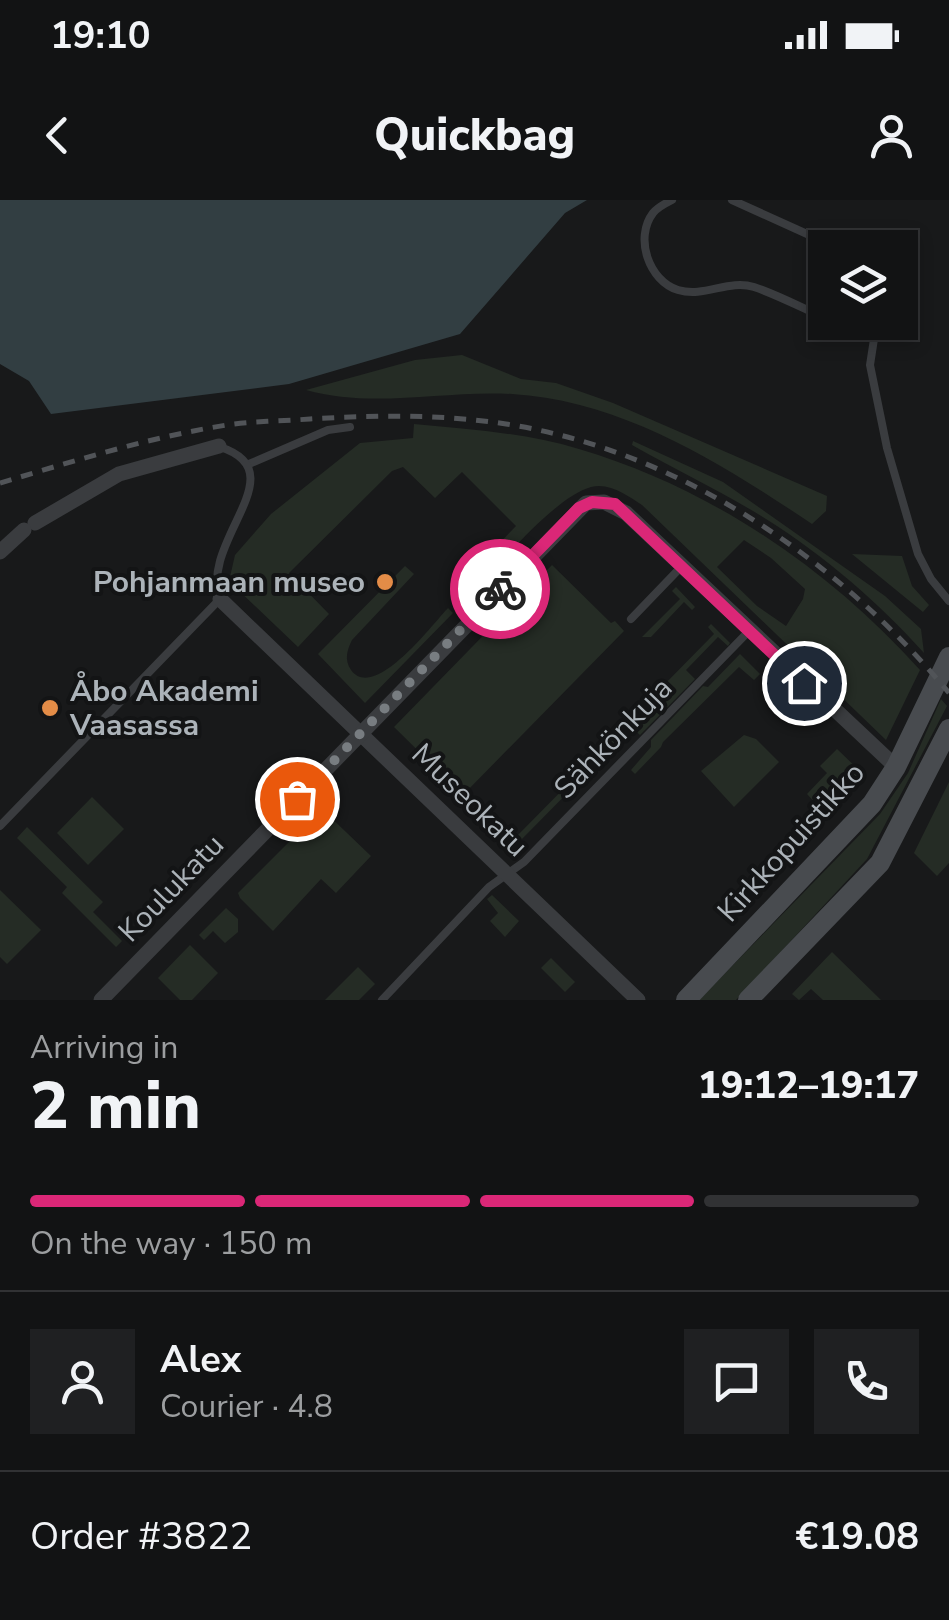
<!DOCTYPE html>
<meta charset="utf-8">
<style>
body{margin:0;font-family:"Nunito Sans",sans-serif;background:#1f2022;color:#f1f3f6;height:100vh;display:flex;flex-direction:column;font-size:38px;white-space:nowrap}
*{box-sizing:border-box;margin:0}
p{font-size:32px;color:#9c9ea0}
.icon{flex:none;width:55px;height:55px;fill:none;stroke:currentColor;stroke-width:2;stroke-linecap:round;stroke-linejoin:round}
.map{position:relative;height:800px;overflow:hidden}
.side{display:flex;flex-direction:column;background:#121314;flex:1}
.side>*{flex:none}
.fabs{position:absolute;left:808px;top:30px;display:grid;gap:20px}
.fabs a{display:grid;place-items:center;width:110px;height:110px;border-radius:0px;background:#121314;box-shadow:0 5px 15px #0003,0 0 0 2px #313234;font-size:50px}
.pin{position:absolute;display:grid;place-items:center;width:85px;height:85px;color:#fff;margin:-42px;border:5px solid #fff;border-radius:50%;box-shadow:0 2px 10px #0007}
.courier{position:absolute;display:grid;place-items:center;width:100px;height:100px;margin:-50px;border:8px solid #db2777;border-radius:50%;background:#fff;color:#222;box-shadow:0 2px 12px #0007}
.overview em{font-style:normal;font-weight:800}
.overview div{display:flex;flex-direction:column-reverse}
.overview{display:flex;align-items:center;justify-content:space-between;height:170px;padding:0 30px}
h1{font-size:65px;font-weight:800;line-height:75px}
.bar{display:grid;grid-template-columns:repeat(4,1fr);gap:15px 10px;align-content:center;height:120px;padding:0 30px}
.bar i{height:12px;border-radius:8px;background:#313234}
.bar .selected{background:#db2777}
.bar p{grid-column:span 4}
.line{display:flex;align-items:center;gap:25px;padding:0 30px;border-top:2px solid #313234}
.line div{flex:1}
.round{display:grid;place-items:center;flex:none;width:105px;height:105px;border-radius:0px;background:#1f2022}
.status{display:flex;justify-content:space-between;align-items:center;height:70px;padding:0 50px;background:#121314;direction:ltr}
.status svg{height:28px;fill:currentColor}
header{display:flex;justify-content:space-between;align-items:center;height:130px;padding:0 30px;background:#121314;font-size:45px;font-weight:800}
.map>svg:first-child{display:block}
</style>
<div class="status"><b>19:10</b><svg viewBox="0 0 49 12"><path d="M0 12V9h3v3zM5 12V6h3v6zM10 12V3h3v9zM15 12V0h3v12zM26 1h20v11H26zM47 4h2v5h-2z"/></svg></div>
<header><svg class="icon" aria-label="back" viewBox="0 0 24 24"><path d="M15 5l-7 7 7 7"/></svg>Quickbag<svg class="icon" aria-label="person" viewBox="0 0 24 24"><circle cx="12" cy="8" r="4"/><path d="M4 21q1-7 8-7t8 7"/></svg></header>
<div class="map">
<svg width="949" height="800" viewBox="0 0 949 800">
<rect width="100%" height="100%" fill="#18191a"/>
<!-- green -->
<g fill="#252c25" fill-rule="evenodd">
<path d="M462,155l59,24 35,4 57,20 214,93 -1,15 -14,13c-88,-59 -190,-124 -300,-130 -68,-4 -139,15 -206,-4l109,-30z"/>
<path d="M414,224c55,5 112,9 165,25 132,39 250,120 341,221l-34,70 -244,-235c-14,-9 -32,-23 -51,-18 -39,11 -99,86 -128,117l-12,-11 65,-67 -54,-54 -27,26 -32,-31 -11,4 -103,102 40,41 -31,33 -65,-62 -3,-8 5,-22 36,-41 89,-71 53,-5zM744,340l27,18 34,31 -2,10 -17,27 -29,-20 -40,-39z"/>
<path d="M633,241l90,41 162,114 36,33 3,24c-46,-51 -99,-97 -158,-134 -43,-27 -90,-49 -134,-74z"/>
<path d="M852,354l50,2 10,30 17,19 -6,7z"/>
<path d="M552,365l59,58 4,-2 9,10 -161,164 -69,-68z"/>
<path d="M405,366l9,8 -62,66c-5,10 -8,20 -1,30 23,32 81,-45 97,-62l5,5 -88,90 -47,-49z"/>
<path d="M676,387l19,20 -3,3 -8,-8 -33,35h-9l38,-38 -8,-8z"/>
<path d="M711,424l19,19 -2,3 -10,-9 -32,33 9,9 -55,56 -9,-8 -18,18 -4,-4 105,-107 -6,-7z"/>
<path d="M740,454l20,20 -6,6 -15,-13 -76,75 -2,5 -26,27 -4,-4 20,-23v-7l52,-54 5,1z"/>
<path d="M941,499l6,7 -80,153 -131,141h-37l181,-186 28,-41z"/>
<path d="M744,535l12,4 23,23 -45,45 -33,-36z"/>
<path d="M837,549l26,25 -80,84 -7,-7 43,-44 -12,-13 20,-21 -7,-7z"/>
<path d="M589,563l4,4 -76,77 -4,-4z"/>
<path d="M949,582v81l-12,13 -23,-23z"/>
<path d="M92,597l32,32 -36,36 -31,-32z"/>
<path d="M322,609l49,47 -35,37 -15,-14 -48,52 -33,-33 -2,-5z"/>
<path d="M27,627l76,75 -10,10 29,29 -6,6 -54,-54 5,-6 -50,-49z"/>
<path d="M0,690l41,40 -34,34 -7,-7z"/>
<path d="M492,695l27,26 -14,16 -15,-16 8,-8 -11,-14z"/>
<path d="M226,708l12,11v13l-13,11 -12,-12 -9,9 -5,-5z"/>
<path d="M190,745l28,28 -26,27h-12l-22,-22z"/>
<path d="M832,752l49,48h-58l-12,-11 -12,11 -7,-6z"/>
<path d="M551,758l24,24 -10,10 -24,-24z"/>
<path d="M358,767l17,17 -16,16h-34z"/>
</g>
<!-- water -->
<path fill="#323e42" d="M0,0h587l-22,13 -105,121 -171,50 -238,30 -22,-33 -29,-17z"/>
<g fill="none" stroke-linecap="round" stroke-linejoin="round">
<!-- service -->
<g stroke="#3a3c3f" stroke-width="8">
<path d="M672,0c-6,3 -15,8 -19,13 -19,25 -4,68 25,77 27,8 50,-11 76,-3 24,8 48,21 71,31"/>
<path d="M732,0l106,48"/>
<path d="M900,75v3"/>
<path d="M836,122l38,17"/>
<path d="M881,122l-7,17 -4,26 17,83 31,106 13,25 18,22"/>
<path d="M249,264l79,-34 22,-3"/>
<path d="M631,419l51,-53"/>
<path d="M0,626l220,-227c-21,-58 78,-127 0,-152"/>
<path d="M382,800l107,-113 35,-25 225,-231"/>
</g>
<!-- minor -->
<g stroke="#3a3c3f" stroke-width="15">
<path d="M35,323l84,-49 100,-28"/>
<path d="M0,352l24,-22"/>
<path d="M220,399l418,401"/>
<path d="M101,800l485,-497 18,-1 22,11 270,254"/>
</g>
<!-- secondary -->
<g stroke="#484b4f" stroke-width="20">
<path d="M686,800l186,-196 24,-37 53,-110"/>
<path d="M748,800l132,-137 69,-134"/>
</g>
<!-- rail -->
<path stroke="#515458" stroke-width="5" stroke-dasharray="12 10" stroke-linecap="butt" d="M0,283c74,-22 150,-46 227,-58 27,-4 56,-4 83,-6 65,-4 131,-5 196,5 174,27 333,136 443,269"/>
</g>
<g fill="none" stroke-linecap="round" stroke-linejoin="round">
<!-- done -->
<path stroke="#787d81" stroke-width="10" stroke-dasharray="0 18" d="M297,599l203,-210"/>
<!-- route -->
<path stroke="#db2777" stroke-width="12" d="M500,389l79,-81 13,-6 23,2 189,179"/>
</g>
<!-- markers -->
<g fill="#e38c47" stroke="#131415" stroke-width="4">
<circle cx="385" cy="382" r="10"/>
<circle cx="50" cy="508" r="10"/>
</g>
<g text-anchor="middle" stroke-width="8" stroke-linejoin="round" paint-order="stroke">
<!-- poi labels -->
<g font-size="30" font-weight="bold" fill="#acb3b9" stroke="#131415" text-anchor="end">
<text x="365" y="392">Pohjanmaan museo</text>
<text x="70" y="501" text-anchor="start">Åbo Akademi<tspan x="70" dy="34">Vaasassa</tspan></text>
</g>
<!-- street labels -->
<g font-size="30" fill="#acb3b9" stroke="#131415">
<text transform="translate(613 538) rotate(-46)" y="10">Sähkönkuja</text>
<text transform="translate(470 600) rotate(44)" y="10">Museokatu</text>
<text transform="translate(791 642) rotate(-48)" y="10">Kirkkopuistikko</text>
<text transform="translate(171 688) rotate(-46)" y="10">Koulukatu</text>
</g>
</g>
</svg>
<div class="fabs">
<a><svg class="icon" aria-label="layers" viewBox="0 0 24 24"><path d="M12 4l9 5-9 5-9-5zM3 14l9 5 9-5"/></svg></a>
</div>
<div class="pin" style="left:297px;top:599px;background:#ea580c"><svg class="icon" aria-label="bag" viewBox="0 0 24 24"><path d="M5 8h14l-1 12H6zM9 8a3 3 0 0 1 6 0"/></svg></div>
<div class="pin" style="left:804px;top:483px;background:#1f2937"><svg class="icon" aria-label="home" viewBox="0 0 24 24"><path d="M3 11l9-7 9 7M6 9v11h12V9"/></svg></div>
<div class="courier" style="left:500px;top:389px"><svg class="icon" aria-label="bike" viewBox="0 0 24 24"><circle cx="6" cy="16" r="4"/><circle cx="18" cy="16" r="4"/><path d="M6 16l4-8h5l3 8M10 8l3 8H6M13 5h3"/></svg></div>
</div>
<section class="side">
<div class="overview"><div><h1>2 min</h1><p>Arriving in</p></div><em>19:12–19:17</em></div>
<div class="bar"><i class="selected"></i><i class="selected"></i><i class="selected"></i><i></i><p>On the way · 150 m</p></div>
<div class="line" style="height:180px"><a class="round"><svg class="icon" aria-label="person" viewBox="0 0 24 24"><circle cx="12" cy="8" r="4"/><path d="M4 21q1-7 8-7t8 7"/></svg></a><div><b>Alex</b><p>Courier · 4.8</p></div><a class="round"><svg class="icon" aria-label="chat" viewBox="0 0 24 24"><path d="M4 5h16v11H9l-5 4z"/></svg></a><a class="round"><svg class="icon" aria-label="phone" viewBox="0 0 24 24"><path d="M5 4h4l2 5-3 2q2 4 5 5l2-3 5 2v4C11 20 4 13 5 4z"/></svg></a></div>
<div class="line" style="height:130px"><div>Order #3822</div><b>€19.08</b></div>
</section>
